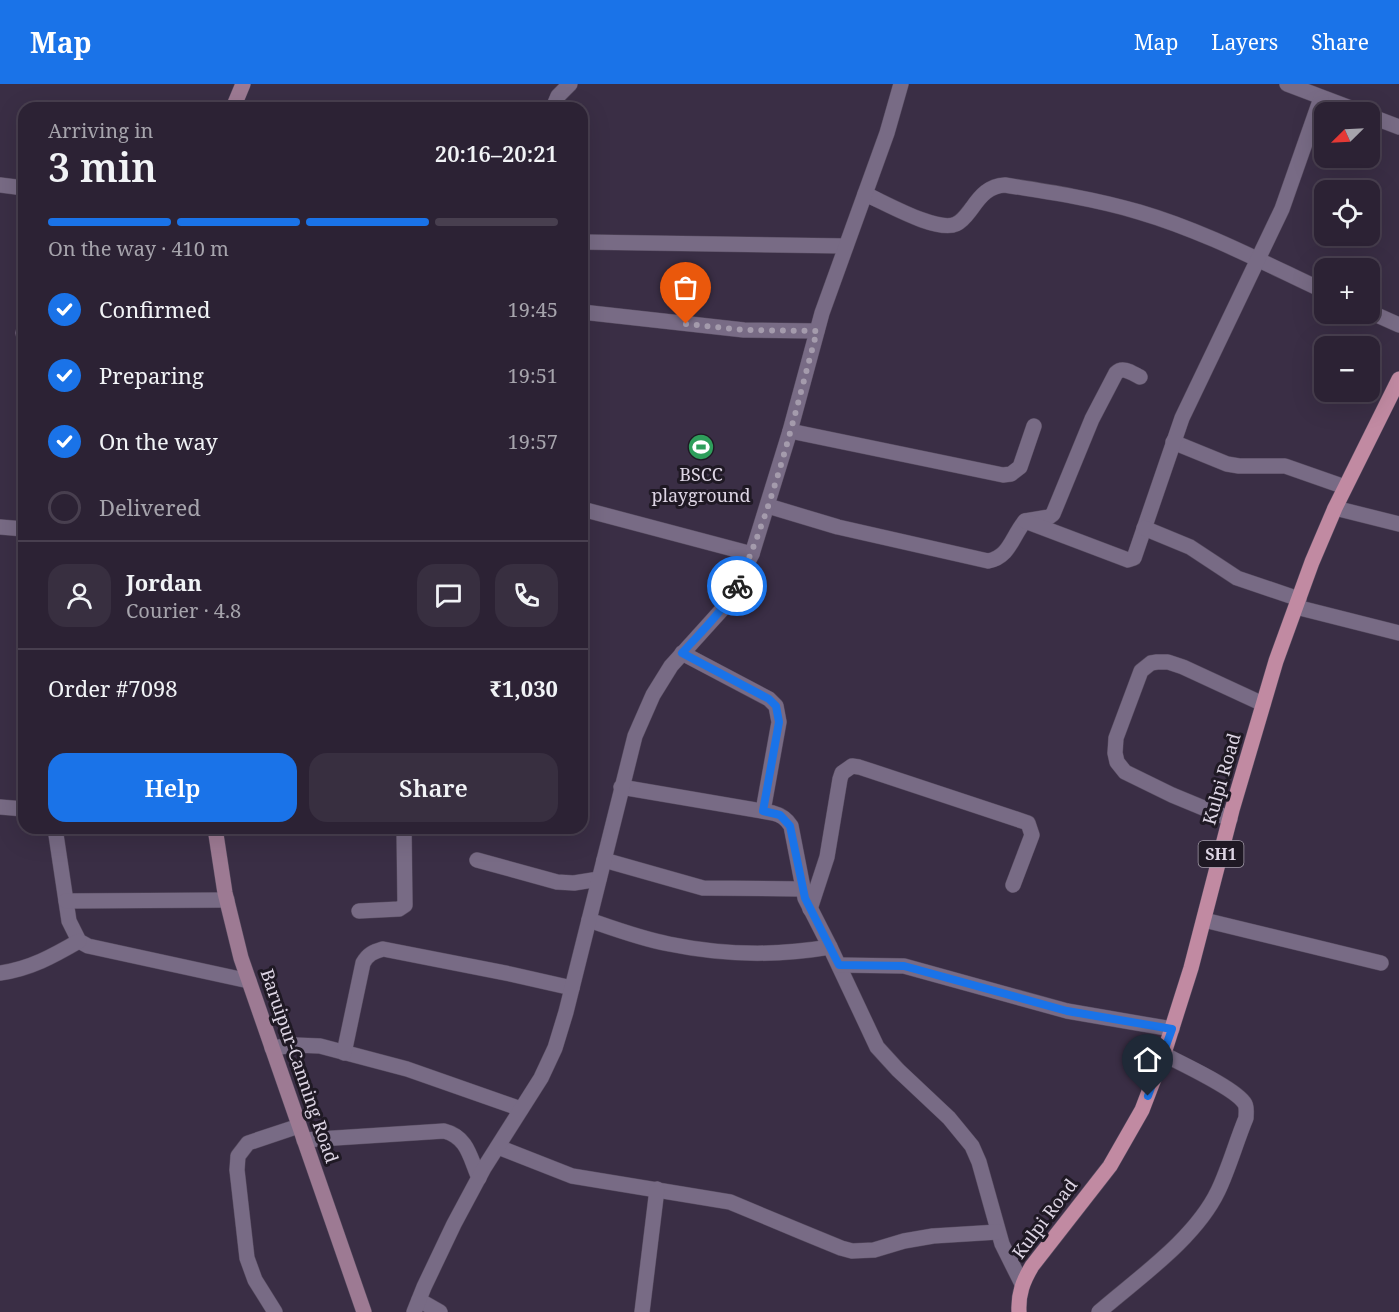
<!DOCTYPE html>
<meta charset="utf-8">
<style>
body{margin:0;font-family:"Noto Serif",serif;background:#382f40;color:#f1f3f6;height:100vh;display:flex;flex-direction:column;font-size:22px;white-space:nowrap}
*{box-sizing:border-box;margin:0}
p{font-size:20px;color:#a6a4ac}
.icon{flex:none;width:33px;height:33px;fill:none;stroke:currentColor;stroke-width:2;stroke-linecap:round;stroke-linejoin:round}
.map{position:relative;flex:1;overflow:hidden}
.drawer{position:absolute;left:18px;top:18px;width:570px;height:732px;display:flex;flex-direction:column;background:#2c2234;border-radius:18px;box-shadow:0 6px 24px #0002,0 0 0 2px #483f4f}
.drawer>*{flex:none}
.needle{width:39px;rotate:246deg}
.fabs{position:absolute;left:1314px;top:18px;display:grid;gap:12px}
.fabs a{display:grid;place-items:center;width:66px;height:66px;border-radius:12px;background:#2c2234;box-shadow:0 6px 24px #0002,0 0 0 2px #483f4f;font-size:30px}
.pin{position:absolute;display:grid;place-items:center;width:51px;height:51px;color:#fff;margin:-62px -26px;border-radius:50% 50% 50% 0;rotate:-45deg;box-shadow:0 0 6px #0007}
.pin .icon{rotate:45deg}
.courier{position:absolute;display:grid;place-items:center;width:60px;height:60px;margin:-30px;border:4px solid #1a73e8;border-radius:50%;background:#fff;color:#222;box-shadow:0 2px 8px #0007}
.head em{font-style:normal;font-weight:600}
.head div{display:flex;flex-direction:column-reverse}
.head{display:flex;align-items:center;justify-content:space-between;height:102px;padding:0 30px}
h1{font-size:39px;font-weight:600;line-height:45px}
.bar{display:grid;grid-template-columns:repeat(4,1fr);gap:9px 6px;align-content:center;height:72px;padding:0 30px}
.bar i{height:8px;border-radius:4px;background:#483f4f}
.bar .on{background:#1a73e8}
.bar p{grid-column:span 4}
.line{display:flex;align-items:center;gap:15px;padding:0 30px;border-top:2px solid #483f4f}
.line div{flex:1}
.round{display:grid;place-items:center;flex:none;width:63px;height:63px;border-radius:18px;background:#382f40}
ol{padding:0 30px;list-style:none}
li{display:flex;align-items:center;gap:18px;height:66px}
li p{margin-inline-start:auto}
li .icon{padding:6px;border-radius:50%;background:#1a73e8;color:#fff;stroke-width:4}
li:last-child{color:#a6a4ac}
li i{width:33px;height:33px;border:3px solid #483f4f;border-radius:50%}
.primary-button{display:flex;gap:12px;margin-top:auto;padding:12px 30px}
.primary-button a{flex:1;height:69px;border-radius:18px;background:#1a73e8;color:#fff;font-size:24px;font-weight:600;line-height:69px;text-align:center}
.primary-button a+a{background:#382f40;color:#f1f3f6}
header{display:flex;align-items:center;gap:36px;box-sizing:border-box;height:84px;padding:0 30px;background:#1a73e8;color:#fff}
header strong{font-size:28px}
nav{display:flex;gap:33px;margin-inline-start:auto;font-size:21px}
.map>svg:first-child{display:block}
</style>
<header>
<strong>Map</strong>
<nav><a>Map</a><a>Layers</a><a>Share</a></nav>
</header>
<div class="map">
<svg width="1399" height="1228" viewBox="0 0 1399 1228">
<rect width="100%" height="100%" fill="#3a2e45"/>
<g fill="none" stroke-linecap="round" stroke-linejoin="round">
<!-- street casing -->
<g stroke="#564b5f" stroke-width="16">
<g id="street">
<path d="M1287,0l74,28"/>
<path d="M553,24l5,-12 12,-12"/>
<path d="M1370,32l29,11"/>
<path d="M0,101l24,3"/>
<path d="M865,110c19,8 72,39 91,30 7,-3 12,-11 16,-16 9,-13 17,-22 33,-23 45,7 90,14 134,27 65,19 125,51 185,79"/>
<path d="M582,158l264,4"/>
<path d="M582,228l162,18 73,1"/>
<path d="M1370,228l29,13"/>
<path d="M23,249h1"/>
<path d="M790,347l213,44 8,-1 9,-7 14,-41"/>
<path d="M1173,358l54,22 12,2h46l60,21"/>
<path d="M768,422l70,21 150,34c22,-4 24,-25 37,-40l24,-4 4,-3 39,-95 24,-46c7,-7 16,0 24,4"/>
<path d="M1335,424l64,16"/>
<path d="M582,425l170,45"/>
<path d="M1025,437l103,39 6,-2 48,-140 100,-209 39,-111"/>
<path d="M0,443l24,2"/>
<path d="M1144,444l46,19 47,31 62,21"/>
<path d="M1296,523l103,26"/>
<path d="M682,569l87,46 7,7 3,16 -16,89"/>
<path d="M621,703l152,26c8,2 13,5 18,13l14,72 25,49 47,100 21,23 51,48 23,28 7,16 23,82 20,40"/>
<path d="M0,723l24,2"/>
<path d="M1230,735l-58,-24 -47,-23 -8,-10 -2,-9 1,-15 25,-67 10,-8 6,-1h11l15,5 80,37"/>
<path d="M55,744l14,93 10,20 9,5 161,35"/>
<path d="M477,776l80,22 17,1 25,-4"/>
<path d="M604,776l99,28 99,1"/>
<path d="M66,817l161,-1"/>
<path d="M810,825l17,-52 13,-78 2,-6 10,-7 7,1 169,56 4,12 -19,50"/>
<path d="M359,827l40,-2 6,-4 -1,-77"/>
<path d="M589,836c26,9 53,19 80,24 53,11 108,12 161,3"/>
<path d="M1204,836l177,43"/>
<path d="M839,881l65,1 163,45 105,18"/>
<path d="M0,889c30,-4 53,-17 79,-32"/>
<path d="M272,964l23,-3 25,1 87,23 114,40"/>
<path d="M344,969l19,-90c5,-9 10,-11 20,-14l127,25 62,14"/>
<path d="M304,1056l140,-9c24,6 26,27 35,47"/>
<path d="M498,1063l74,29 158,26 72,30 39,16 11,3 22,-1 30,-9 29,-5 65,-4"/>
<path d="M419,1216l21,12"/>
<path d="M275,1228l-20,-32 -8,-22 -10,-88 1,-14 10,-13 51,-17"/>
<path d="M414,1228l10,-25 30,-63 30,-56 57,-90 14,-30 11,-36 69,-276 18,-41 18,-29 56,-62 25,-50 38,-123 32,-118 65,-180 14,-49"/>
<path d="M642,1228l15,-123"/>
<path d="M1099,1228c39,-34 96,-73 119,-121 11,-23 18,-49 28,-73 0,-5 1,-10 -1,-14 -8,-15 -65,-41 -82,-50"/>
</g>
</g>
<!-- secondary casing -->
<g stroke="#564b5f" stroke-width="16">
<g id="secondary">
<path d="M233,24l10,-24"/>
<path d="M215,744l10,65 16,65 123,354"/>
</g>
</g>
<!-- primary casing -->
<g stroke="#564b5f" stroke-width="16">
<path id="primary" d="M1019,1228c-1,-18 4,-31 13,-46l78,-100 32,-56 23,-60 26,-82 41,-158 44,-149 36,-99 23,-54 64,-129"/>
</g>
<!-- street -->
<use href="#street" stroke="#786b85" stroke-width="15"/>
<!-- secondary -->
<use href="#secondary" stroke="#9d7a93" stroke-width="15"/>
<!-- primary -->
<use href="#primary" stroke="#c18aa2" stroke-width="15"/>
</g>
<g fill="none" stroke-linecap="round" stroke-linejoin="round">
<!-- done -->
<path stroke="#a49bac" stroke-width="6" stroke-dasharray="0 10.8" d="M686,240l58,6 73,1c-23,86 -43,174 -80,255"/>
<!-- route -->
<path stroke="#1a73e8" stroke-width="8" d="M737,502c-15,26 -35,45 -55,67l87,46 7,7 3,16 -16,89 17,4 10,11 15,72 34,67 65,1 163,45 105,18 -24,67"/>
</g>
<!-- icons -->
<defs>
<g id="stadium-disc" transform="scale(1.35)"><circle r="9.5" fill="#2e9e5b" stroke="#1f1924"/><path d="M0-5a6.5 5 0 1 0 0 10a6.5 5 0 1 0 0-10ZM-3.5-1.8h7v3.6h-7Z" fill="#fff"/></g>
</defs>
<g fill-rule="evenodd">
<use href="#stadium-disc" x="701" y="363"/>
</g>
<g text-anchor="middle" stroke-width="6" stroke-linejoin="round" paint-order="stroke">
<!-- shield labels -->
<rect fill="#1f1924" stroke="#a49daa" stroke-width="1.5" x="1198.5" y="757" width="45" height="26" rx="4.5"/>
<g font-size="16" font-weight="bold" fill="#ddd5e4">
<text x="1221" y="776">SH1</text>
</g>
<!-- poi labels -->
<g font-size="18" fill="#ddd5e4" stroke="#1f1924">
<text x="701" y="397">BSCC<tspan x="701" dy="21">playground</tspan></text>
</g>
<!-- street labels -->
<g font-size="18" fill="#ddd5e4" stroke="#1f1924">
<text transform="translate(1222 695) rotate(-74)" y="6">Kulpi Road</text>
<text transform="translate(299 982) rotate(71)" y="6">Baruipur-Canning Road</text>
<text transform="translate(1045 1135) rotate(-53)" y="6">Kulpi Road</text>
</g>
</g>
</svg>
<div class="fabs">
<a><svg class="needle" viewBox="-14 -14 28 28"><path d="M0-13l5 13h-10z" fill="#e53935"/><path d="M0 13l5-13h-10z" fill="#a6a4ac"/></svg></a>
<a><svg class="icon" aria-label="locate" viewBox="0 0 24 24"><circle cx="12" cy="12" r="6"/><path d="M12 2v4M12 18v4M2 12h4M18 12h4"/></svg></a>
<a>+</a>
<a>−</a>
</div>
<div class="pin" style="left:686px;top:240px;background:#ea580c"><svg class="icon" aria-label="bag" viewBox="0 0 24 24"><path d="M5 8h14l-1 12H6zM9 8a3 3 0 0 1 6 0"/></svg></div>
<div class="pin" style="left:1148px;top:1012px;background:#1f2937"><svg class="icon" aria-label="home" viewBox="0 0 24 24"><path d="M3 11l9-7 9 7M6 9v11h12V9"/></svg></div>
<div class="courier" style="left:737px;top:502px"><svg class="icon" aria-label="bike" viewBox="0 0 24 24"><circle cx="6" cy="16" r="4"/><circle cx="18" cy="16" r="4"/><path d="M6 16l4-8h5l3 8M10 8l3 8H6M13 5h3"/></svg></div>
<section class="drawer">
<div class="head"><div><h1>3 min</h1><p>Arriving in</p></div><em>20:16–20:21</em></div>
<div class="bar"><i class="on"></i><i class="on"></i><i class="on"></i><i></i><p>On the way · 410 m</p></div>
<ol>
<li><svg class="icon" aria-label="check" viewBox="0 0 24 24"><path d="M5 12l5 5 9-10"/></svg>Confirmed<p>19:45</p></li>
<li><svg class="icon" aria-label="check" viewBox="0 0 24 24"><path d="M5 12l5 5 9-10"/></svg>Preparing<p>19:51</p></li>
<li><svg class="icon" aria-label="check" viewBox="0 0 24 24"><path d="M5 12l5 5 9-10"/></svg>On the way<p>19:57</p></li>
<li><i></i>Delivered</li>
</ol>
<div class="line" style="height:108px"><a class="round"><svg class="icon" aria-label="person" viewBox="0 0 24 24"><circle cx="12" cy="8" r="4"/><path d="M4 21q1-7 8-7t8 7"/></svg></a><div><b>Jordan</b><p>Courier · 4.8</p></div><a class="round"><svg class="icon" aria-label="chat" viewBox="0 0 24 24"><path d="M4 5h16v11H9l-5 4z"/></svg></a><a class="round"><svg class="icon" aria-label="phone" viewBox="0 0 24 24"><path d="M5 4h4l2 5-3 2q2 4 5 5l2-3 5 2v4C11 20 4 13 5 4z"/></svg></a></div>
<div class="line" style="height:78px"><div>Order #7098</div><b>₹1,030</b></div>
<div class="primary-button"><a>Help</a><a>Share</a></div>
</section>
</div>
